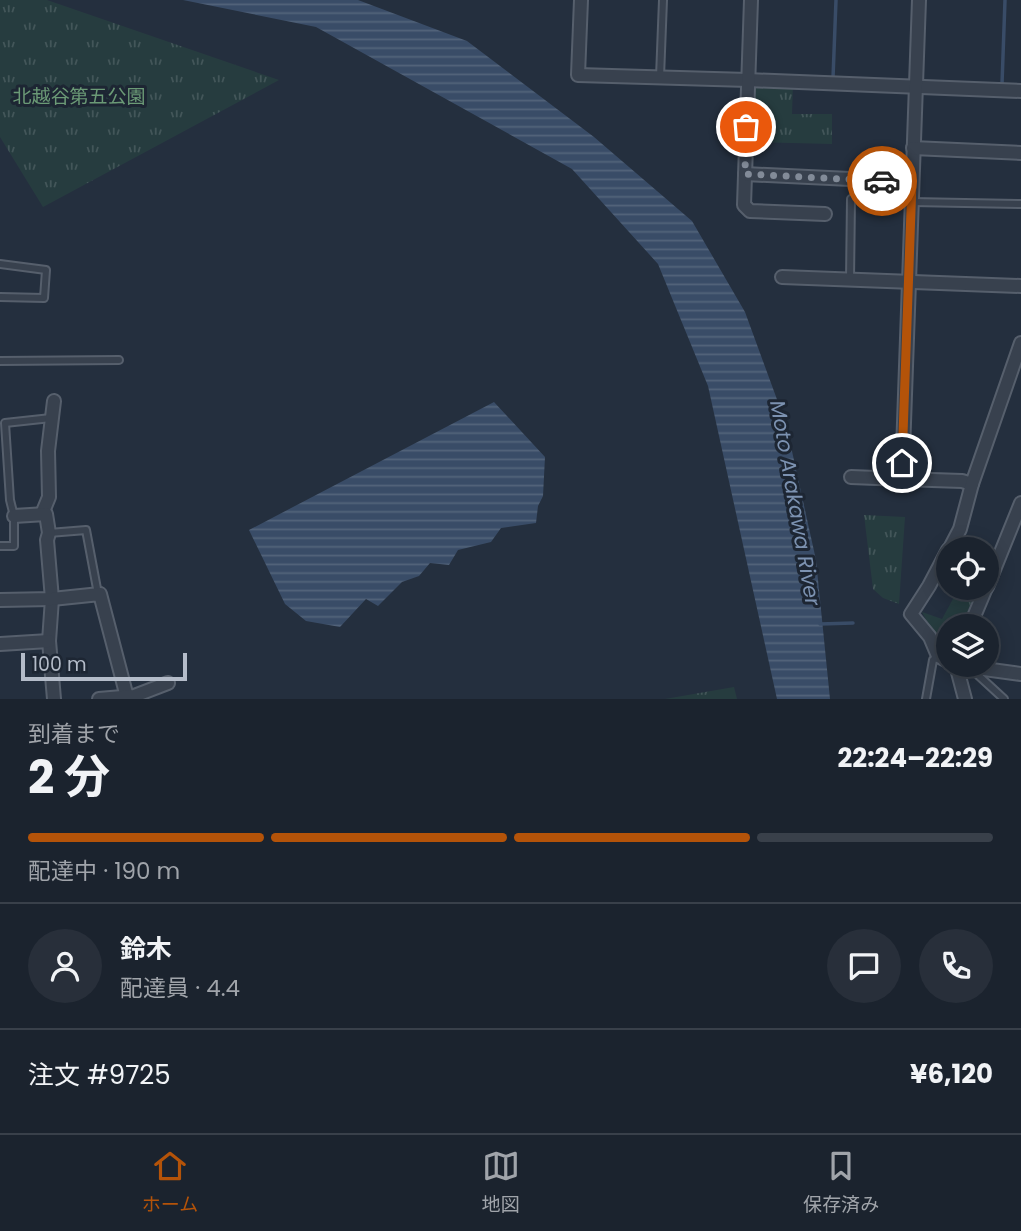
<!DOCTYPE html>
<html lang="ja">
<meta charset="utf-8">
<style>
body{margin:0;font-family:Poppins,"Noto Sans JP",sans-serif;background:#282f3a;color:#f1f3f6;height:100vh;display:flex;flex-direction:column;font-size:26px;white-space:nowrap}
*{box-sizing:border-box;margin:0}
p{font-size:23px;color:#a0a4aa}
.icon{flex:none;width:38px;height:38px;fill:none;stroke:currentColor;stroke-width:2;stroke-linecap:round;stroke-linejoin:round}
.map{position:relative;height:699px;overflow:hidden}
.details{display:flex;flex-direction:column;background:#1b232e;flex:1}
.details>*{flex:none}
.tools{position:absolute;left:936px;top:537px;display:grid;gap:14px}
.tools a{display:grid;place-items:center;width:63px;height:63px;border-radius:50%;background:#1b232e;box-shadow:0 4px 18px #0003,0 0 0 2px #39404a;font-size:35px}
.scale{position:absolute;left:21px;bottom:18px;width:166px;box-sizing:border-box;padding-left:7px;border:4px solid #b4bcc9;border-top:0;font-size:19px;line-height:24px;white-space:nowrap;color:#b4bcc9;-webkit-text-stroke:5px #1d2633;paint-order:stroke}
.pin{position:absolute;display:grid;place-items:center;width:60px;height:60px;color:#fff;margin:-30px;border:4px solid #fff;border-radius:50%;box-shadow:0 2px 7px #0007}
.courier{position:absolute;display:grid;place-items:center;width:70px;height:70px;margin:-35px;border:5px solid #b45309;border-radius:50%;background:#fff;color:#222;box-shadow:0 2px 9px #0007}
.overview em{font-style:normal;font-weight:700}
.overview div{display:flex;flex-direction:column-reverse}
.overview{display:flex;align-items:center;justify-content:space-between;height:119px;padding:0 28px}
h1{font-size:46px;font-weight:700;line-height:52px}
.bar{display:grid;grid-template-columns:repeat(4,1fr);gap:10px 7px;align-content:center;height:84px;padding:0 28px}
.bar i{height:9px;border-radius:5px;background:#39404a}
.bar .on{background:#b45309}
.bar p{grid-column:span 4}
.line{display:flex;align-items:center;gap:18px;padding:0 28px;border-top:2px solid #39404a}
.line div{flex:1}
.round{display:grid;place-items:center;flex:none;width:74px;height:74px;border-radius:37px;background:#282f3a}
.menu{display:flex;justify-content:space-around;align-items:center;height:98px;border-top:2px solid #39404a;background:#1b232e;font-size:19px;color:#a0a4aa}
.menu a{display:grid;justify-items:center;gap:4px}
.menu .on{color:#b45309}
.map>svg:first-child{display:block}
</style>
<div class="map">
<svg width="1021" height="699" viewBox="0 0 1021 699">
<defs>
<pattern id="park-tufts" width="24" height="20" patternUnits="userSpaceOnUse" patternTransform="scale(1.75)"><rect width="24" height="20" fill="#263c3f"/><path d="M3 7l-1-3M5 7V3M7 7l1-3M15 17l-1-3M17 17v-4M19 17l1-3" fill="none" stroke="#435659"/></pattern>
<pattern id="water-rules" width="6" height="5" patternUnits="userSpaceOnUse" patternTransform="scale(1.75)"><rect width="6" height="5" fill="#394c67"/><path d="M0 2.5h6" fill="none" stroke="#53647b"/></pattern>
</defs>
<rect width="100%" height="100%" fill="#242f3e"/>
<!-- park -->
<g fill="url(#park-tufts)">
<path d="M0,0h47l232,80 -236,127 -43,-70z"/>
<path d="M750,82l43,1 -1,31h40v30l-83,-2z"/>
<path d="M864,515l41,2 -6,87 -16,-6 -10,-9z"/>
<path d="M959,588h18l-15,38h-14v29l-4,-2 -22,-41 20,7z"/>
<path d="M734,687l3,12h-72z"/>
</g>
<!-- water -->
<g fill="url(#water-rules)">
<path d="M183,0h175l109,41 127,96 98,84 53,91 41,112 30,136 14,139h-53l-69,-313 -50,-122 -86,-95 -256,-142z"/>
<path d="M494,402l51,55 -2,39 -5,10 -2,17 -35,5 -10,14 -33,8 -9,15 -19,-2 -11,13 -17,6 -24,24 -12,-7 -26,28 -34,-6 -21,-17 -36,-74z"/>
</g>
<g fill="none" stroke-linecap="round" stroke-linejoin="round">
<!-- stream -->
<g stroke="#394c67" stroke-width="3.5">
<path d="M833,78l3,-78"/>
<path d="M1002,84l3,-84"/>
<path d="M820,624l33,-1"/>
</g>
<!-- lane casing -->
<g stroke="#565f6c" stroke-width="10">
<g id="lane">
<path d="M660,77l3,-77"/>
<path d="M912,202l109,2"/>
<path d="M0,264l46,6 -2,28 -44,-1"/>
<path d="M850,280l1,-81"/>
<path d="M0,361l119,-1"/>
<path d="M49,533l37,-3 12,64"/>
<path d="M0,546h14v-30l-4,-16 -5,-77 46,-5"/>
<path d="M975,668l3,7 26,24"/>
<path d="M926,699l7,-39 5,-4"/>
</g>
</g>
<!-- street casing -->
<g stroke="#565f6c" stroke-width="16">
<g id="street">
<path d="M581,0l-3,75 170,5 273,11"/>
<path d="M751,0l-7,205 6,6 75,3"/>
<path d="M919,0l-17,479 60,2 10,3"/>
<path d="M913,148l108,5"/>
<path d="M745,174l167,8"/>
<path d="M782,277l239,9"/>
<path d="M851,477l51,2"/>
<path d="M42,514l7,-17 -1,-46 6,-50"/>
<path d="M14,516l32,-2 3,19 -2,7 5,59 -3,42 5,58"/>
<path d="M948,550l-19,36 -18,28 19,23 8,19 10,5"/>
<path d="M949,550l11,-21 12,-45 49,-141"/>
<path d="M987,587l34,-84"/>
<path d="M0,600l52,-1 48,-5 27,103"/>
<path d="M970,626l16,-38"/>
<path d="M0,644l49,-3"/>
<path d="M955,665l66,9"/>
<path d="M956,665l9,34"/>
<path d="M99,699l35,-3 34,-13"/>
</g>
</g>
<!-- lane -->
<use href="#lane" stroke="#38414e" stroke-width="6"/>
<!-- street -->
<use href="#street" stroke="#38414e" stroke-width="12"/>
</g>
<g fill="none" stroke-linecap="round" stroke-linejoin="round">
<!-- done -->
<path stroke="#828b98" stroke-width="7" stroke-dasharray="0 12.6" d="M746,127l-1,47 137,7"/>
<!-- route -->
<path stroke="#b45309" stroke-width="9" d="M882,181l30,1 -10,281"/>
</g>
<g text-anchor="middle" stroke-width="6" stroke-linejoin="round" paint-order="stroke">
<!-- park labels -->
<g font-size="19" fill="#6b9a76" stroke="#1d2633">
<text x="79" y="103">北越谷第五公園</text>
</g>
<!-- water labels -->
<g font-size="21" font-style="italic" fill="#7c92b1" stroke="#1d2633">
<text transform="translate(795 503) rotate(80)" y="7">Moto Arakawa River</text>
</g>
</g>
</svg>
<div class="tools">
<a><svg class="icon" aria-label="locate" viewBox="0 0 24 24"><circle cx="12" cy="12" r="6"/><path d="M12 2v4M12 18v4M2 12h4M18 12h4"/></svg></a>
<a><svg class="icon" aria-label="layers" viewBox="0 0 24 24"><path d="M12 4l9 5-9 5-9-5zM3 14l9 5 9-5"/></svg></a>
</div>
<div class="scale">100 m</div>
<div class="pin" style="left:746px;top:127px;background:#ea580c"><svg class="icon" aria-label="bag" viewBox="0 0 24 24"><path d="M5 8h14l-1 12H6zM9 8a3 3 0 0 1 6 0"/></svg></div>
<div class="pin" style="left:902px;top:463px;background:#1f2937"><svg class="icon" aria-label="home" viewBox="0 0 24 24"><path d="M3 11l9-7 9 7M6 9v11h12V9"/></svg></div>
<div class="courier" style="left:882px;top:181px"><svg class="icon" aria-label="car" viewBox="0 0 24 24"><path d="M5 17H2v-5l4-1 3-4h7l3 4 3 1v5h-3M9 17h6M6 11h13"/><circle cx="7" cy="17" r="2"/><circle cx="17" cy="17" r="2"/></svg></div>
</div>
<section class="details">
<div class="overview"><div><h1>2 分</h1><p>到着まで</p></div><em>22:24–22:29</em></div>
<div class="bar"><i class="on"></i><i class="on"></i><i class="on"></i><i></i><p>配達中 · 190 m</p></div>
<div class="line" style="height:126px"><a class="round"><svg class="icon" aria-label="person" viewBox="0 0 24 24"><circle cx="12" cy="8" r="4"/><path d="M4 21q1-7 8-7t8 7"/></svg></a><div><b>鈴木</b><p>配達員 · 4.4</p></div><a class="round"><svg class="icon" aria-label="chat" viewBox="0 0 24 24"><path d="M4 5h16v11H9l-5 4z"/></svg></a><a class="round"><svg class="icon" aria-label="phone" viewBox="0 0 24 24"><path d="M5 4h4l2 5-3 2q2 4 5 5l2-3 5 2v4C11 20 4 13 5 4z"/></svg></a></div>
<div class="line" style="height:91px"><div>注文 #9725</div><b>¥6,120</b></div>
</section>
<nav class="menu">
<a class="on"><svg class="icon" aria-label="home" viewBox="0 0 24 24"><path d="M3 11l9-7 9 7M6 9v11h12V9"/></svg>ホーム</a>
<a><svg class="icon" aria-label="map" viewBox="0 0 24 24"><path d="M3 6l6-2 6 2 6-2v14l-6 2-6-2-6 2zM9 4v14M15 6v14"/></svg>地図</a>
<a><svg class="icon" aria-label="saved" viewBox="0 0 24 24"><path d="M7 4h10v16l-5-4-5 4z"/></svg>保存済み</a>
</nav>
